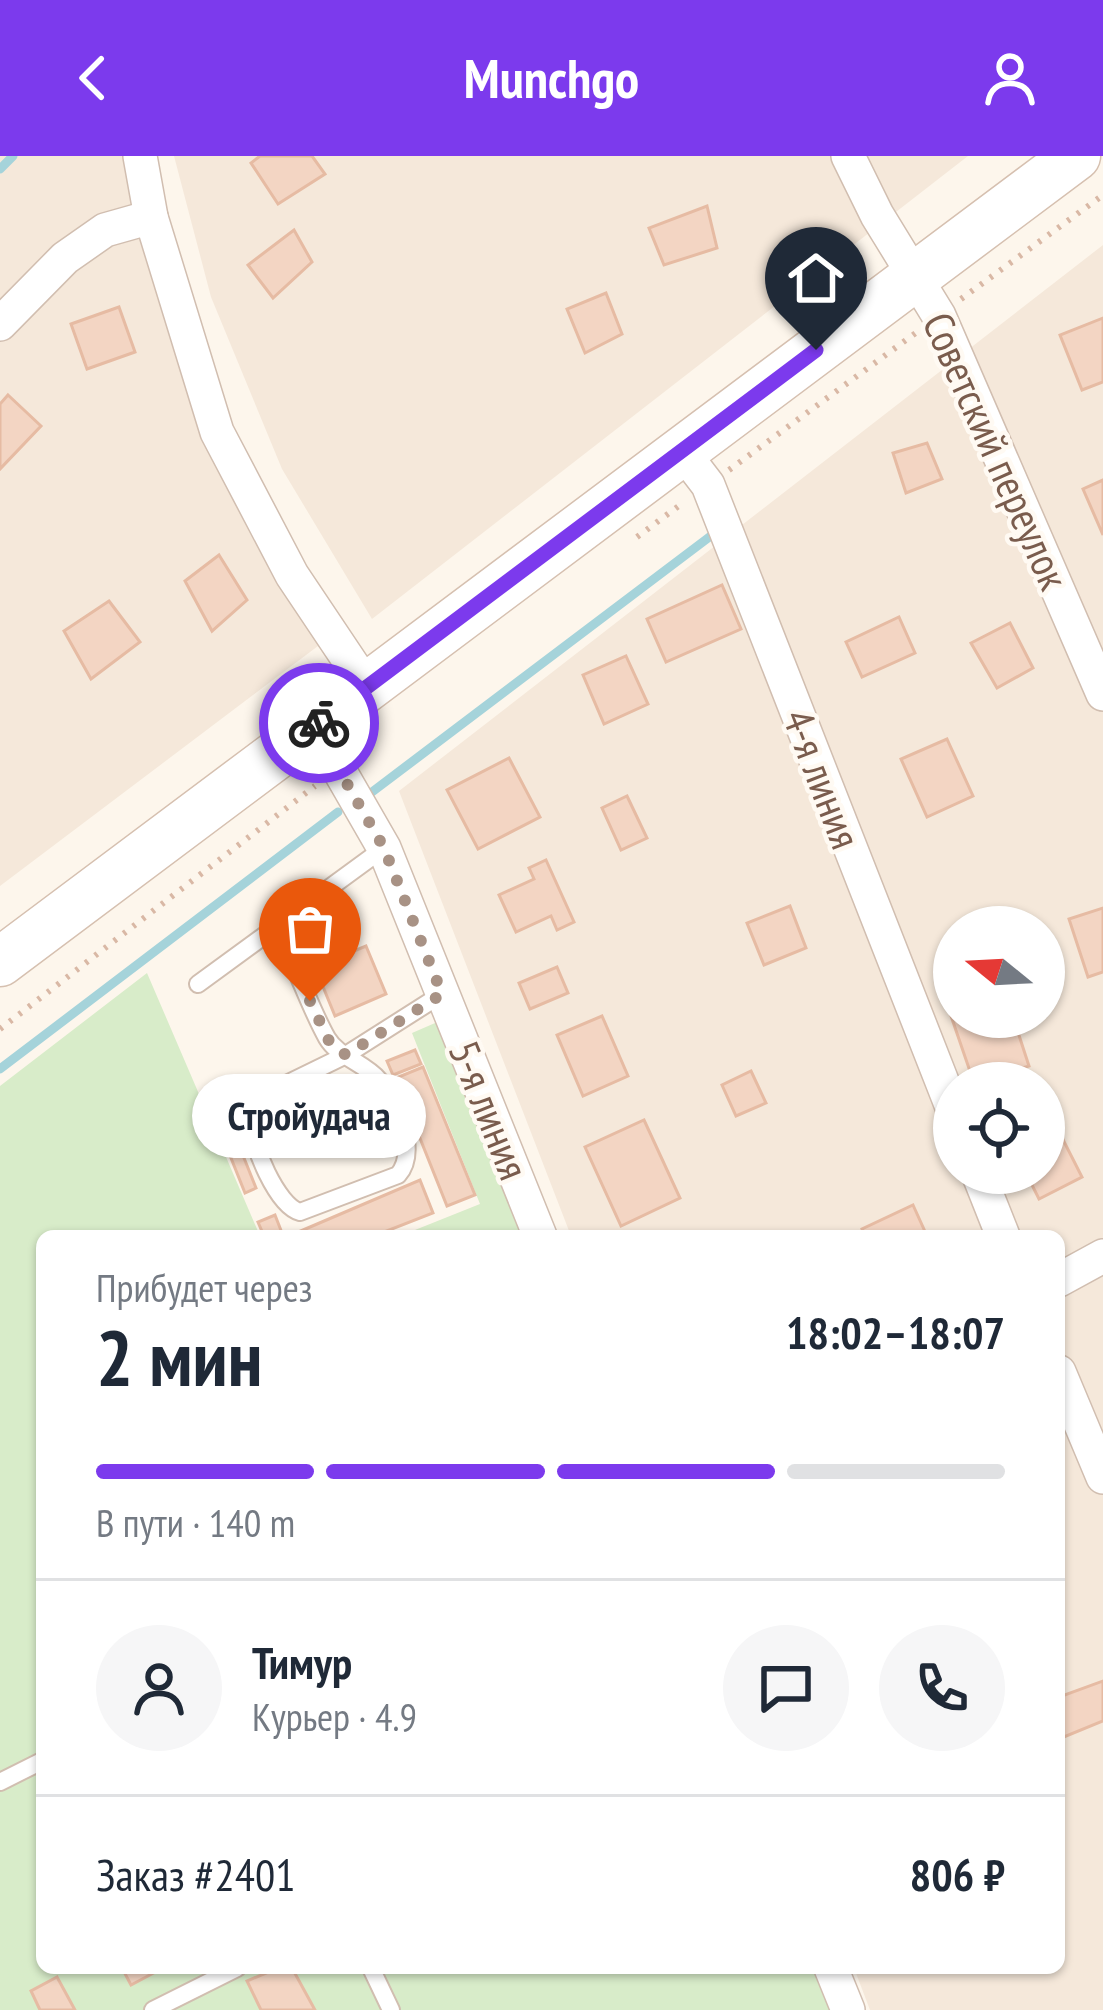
<!DOCTYPE html>
<html lang="ru">
<meta charset="utf-8">
<style>
body{margin:0;font-family:"PT Sans Narrow",sans-serif;background:#f6f6f7;color:#1f2937;height:100vh;display:flex;flex-direction:column;font-size:45px;white-space:nowrap}
*{box-sizing:border-box;margin:0}
p{font-size:39px;color:#747a83}
.icon{flex:none;width:66px;height:66px;fill:none;stroke:currentColor;stroke-width:2;stroke-linecap:round;stroke-linejoin:round}
.map{position:relative;flex:1;overflow:hidden}
.drawer{position:absolute;left:36px;top:1074px;width:1029px;height:744px;display:flex;flex-direction:column;background:#fff;border-radius:18px;box-shadow:0 3px 9px #0004}
.drawer>*{flex:none}
.needle{width:78px;rotate:288deg}
.tools{position:absolute;left:933px;top:750px;display:grid;gap:24px}
.tools a{display:grid;place-items:center;width:132px;height:132px;border-radius:50%;background:#fff;box-shadow:0 3px 9px #0004;font-size:60px}
.pin{position:absolute;display:grid;place-items:center;width:102px;height:102px;color:#fff;margin:-123px -51px;border-radius:50% 50% 50% 0;rotate:-45deg;box-shadow:0 0 12px #0007}
.pin .icon{rotate:45deg}
.courier{position:absolute;display:grid;place-items:center;width:120px;height:120px;margin:-60px;border:9px solid #7c3aed;border-radius:50%;background:#fff;color:#222;box-shadow:0 3px 15px #0007}
.bubble{position:absolute;height:84px;border-radius:42px;background:#fff;box-shadow:0 3px 9px #0004;font-size:39px;font-weight:600;line-height:84px;text-align:center}
.summary em{font-style:normal;font-weight:600}
.summary div{display:flex;flex-direction:column-reverse}
.summary{display:flex;align-items:center;justify-content:space-between;height:204px;padding:0 60px}
h1{font-size:78px;font-weight:600;line-height:90px}
.bar{display:grid;grid-template-columns:repeat(4,1fr);gap:18px 12px;align-content:center;height:144px;padding:0 60px}
.bar i{height:15px;border-radius:9px;background:#e0e1e3}
.bar .active{background:#7c3aed}
.bar p{grid-column:span 4}
.line{display:flex;align-items:center;gap:30px;padding:0 60px;border-top:3px solid #e0e1e3}
.line div{flex:1}
.round{display:grid;place-items:center;flex:none;width:126px;height:126px;border-radius:63px;background:#f6f6f7}
header{display:flex;justify-content:space-between;align-items:center;height:156px;padding:0 60px;background:#7c3aed;color:#fff;font-size:54px;font-weight:600}
.map>svg:first-child{display:block}
</style>
<header><svg class="icon" aria-label="back" viewBox="0 0 24 24"><path d="M15 5l-7 7 7 7"/></svg>Munchgo<svg class="icon" aria-label="person" viewBox="0 0 24 24"><circle cx="12" cy="8" r="4"/><path d="M4 21q1-7 8-7t8 7"/></svg></header>
<div class="map">
<svg width="1103" height="1854" viewBox="0 0 1103 1854">
<rect width="100%" height="100%" fill="#fdf6ec"/>
<!-- residential -->
<g fill="#f5e8da" fill-rule="evenodd">
<path d="M0,0h130l13,58 179,429 -322,243z"/>
<path d="M174,0h794l-596,463 -90,-150 -71,-172z"/>
<path d="M1103,89v1765h-233l-16,-42h205v-732h-488l-172,-445zM954,771h90v90h-90zM954,927h90v90h-90z"/>
</g>
<!-- green -->
<g fill="#d8ecc9">
<path d="M147,817l113,263h-218v732h774l16,42h-832v-924z"/>
<path d="M442,864l85,216h-127l80,-32 -68,-171z"/>
</g>
<g fill="none" stroke-linecap="round" stroke-linejoin="round">
<!-- stream -->
<g stroke="#a5d3da" stroke-width="9">
<path d="M0,13l13,-13"/>
<path d="M372,636l340,-257"/>
<path d="M0,913l338,-257"/>
</g>
</g>
<!-- building -->
<g fill="#f3d5c3" stroke="#e6bba3" stroke-width="3">
<path d="M260,0h52l13,18 -47,30 -27,-41z"/>
<path d="M707,50l10,42 -53,17 -15,-37z"/>
<path d="M294,74l18,32 -39,36 -25,-33z"/>
<path d="M606,137l16,41 -37,19 -18,-44z"/>
<path d="M119,151l16,45 -48,17 -16,-45z"/>
<path d="M1103,162v64l-21,8 -22,-55z"/>
<path d="M8,239l33,31 -41,43v-65z"/>
<path d="M927,287l15,36 -36,14 -13,-40z"/>
<path d="M1103,324v55l-20,-46z"/>
<path d="M219,399l28,45 -35,31 -27,-50z"/>
<path d="M722,429l19,44 -75,33 -19,-43z"/>
<path d="M109,445l31,41 -49,37 -27,-48z"/>
<path d="M899,461l16,36 -53,24 -16,-35z"/>
<path d="M1010,467l23,45 -36,20 -26,-45z"/>
<path d="M626,500l22,48 -44,20 -21,-49z"/>
<path d="M947,583l26,57 -46,21 -26,-58z"/>
<path d="M509,602l31,59 -62,32 -31,-59z"/>
<path d="M627,640l20,42 -26,12 -19,-42z"/>
<path d="M546,704l28,62 -17,8 -6,-14 -35,16 -17,-37 35,-16 -5,-11z"/>
<path d="M790,750l16,42 -42,17 -17,-42z"/>
<path d="M1103,752v64l-15,5 -19,-58z"/>
<path d="M366,790l20,48 -51,22 -20,-49z"/>
<path d="M557,811l11,26 -38,16 -11,-26z"/>
<path d="M954,855v6h59l16,49 -55,17 -24,-70z"/>
<path d="M602,860l26,60 -45,20 -26,-61z"/>
<path d="M415,894l6,14 -28,11 -6,-14z"/>
<path d="M423,911l52,128 -28,11 -51,-128z"/>
<path d="M751,915l15,32 -30,13 -14,-31z"/>
<path d="M222,947l34,85 -11,5 -34,-85z"/>
<path d="M1047,952l35,69 -43,22 -13,-26h18v-63z"/>
<path d="M644,964l36,78 -59,28 -36,-79z"/>
<path d="M420,1024l13,33 -59,23h-85z"/>
<path d="M913,1049l14,31h-62l-3,-7z"/>
<path d="M275,1059l7,18 -18,3 -6,-14z"/>
<path d="M1103,1525v40l-44,18v-42z"/>
<path d="M122,1812h41l-32,17z"/>
<path d="M278,1812h14l23,42h-54l-14,-29z"/>
<path d="M57,1821l18,33h-35l-9,-19z"/>
</g>
<g fill="none" stroke-linecap="round" stroke-linejoin="round">
<!-- service casing -->
<g stroke="#d1beb0" stroke-width="20">
<g id="service">
<path d="M291,803c12,26 22,54 36,79 11,19 38,25 52,42 18,22 40,71 19,95l-98,37c-23,-6 -49,-68 -49,-92 0,-11 5,-18 13,-25l82,-40 96,-61"/>
<path d="M198,828l186,-136"/>
<path d="M0,1626l42,-21"/>
<path d="M371,1812l20,42"/>
<path d="M153,1854l84,-42"/>
</g>
</g>
<!-- minor casing -->
<g stroke="#d1beb0" stroke-width="36">
<g id="minor">
<path d="M140,0l11,61 66,215 75,143 75,112"/>
<path d="M848,0l29,59 62,101 164,378"/>
<path d="M0,168l65,-66 40,-28 46,-13"/>
<path d="M682,295l26,34 246,627"/>
<path d="M318,567l20,45 46,80 156,388"/>
<path d="M978,1017l25,63"/>
<path d="M1059,1124l44,-24"/>
<path d="M1059,1216l44,105"/>
<path d="M831,1812l17,42"/>
</g>
</g>
<!-- secondary casing -->
<g stroke="#d6c0b0" stroke-width="51">
<path id="secondary" d="M0,806l1076,-806"/>
</g>
<!-- path -->
<g stroke="#d9b8a5" stroke-width="6" stroke-dasharray="3 9" stroke-linecap="butt">
<path d="M961,143l142,-104"/>
<path d="M729,314l188,-138"/>
<path d="M637,381l47,-35"/>
<path d="M0,873l315,-243"/>
</g>
<!-- service -->
<use href="#service" stroke="#fff" stroke-width="16"/>
<!-- minor -->
<use href="#minor" stroke="#fff" stroke-width="33"/>
<!-- secondary -->
<use href="#secondary" stroke="#fff" stroke-width="48"/>
</g>
<g fill="none" stroke-linecap="round" stroke-linejoin="round">
<!-- done -->
<path stroke="#a89285" stroke-width="12" stroke-dasharray="0 21.6" d="M310,845l20,42 16,12 96,-61 -58,-146 -46,-80 -19,-45"/>
<!-- route -->
<path stroke="#7c3aed" stroke-width="15" d="M319,567l497,-373"/>
</g>
<g text-anchor="middle" stroke-width="9" stroke-linejoin="round" paint-order="stroke">
<!-- street labels -->
<g font-size="42" fill="#7a5c4d" stroke="#fffaf3">
<text transform="translate(996 295) rotate(66)" y="15">Советский переулок</text>
<text transform="translate(822 623) rotate(69)" y="15">4-я линия</text>
<text transform="translate(489 954) rotate(68)" y="15">5-я линия</text>
</g>
</g>
</svg>
<div class="tools">
<a><svg class="needle" viewBox="-14 -14 28 28"><path d="M0-13l5 13h-10z" fill="#e53935"/><path d="M0 13l5-13h-10z" fill="#747a83"/></svg></a>
<a><svg class="icon" aria-label="locate" viewBox="0 0 24 24"><circle cx="12" cy="12" r="6"/><path d="M12 2v4M12 18v4M2 12h4M18 12h4"/></svg></a>
</div>
<div class="pin" style="left:310px;top:845px;background:#ea580c"><svg class="icon" aria-label="bag" viewBox="0 0 24 24"><path d="M5 8h14l-1 12H6zM9 8a3 3 0 0 1 6 0"/></svg></div>
<div class="pin" style="left:816px;top:194px;background:#1f2937"><svg class="icon" aria-label="home" viewBox="0 0 24 24"><path d="M3 11l9-7 9 7M6 9v11h12V9"/></svg></div>
<div class="courier" style="left:319px;top:567px"><svg class="icon" aria-label="bike" viewBox="0 0 24 24"><circle cx="6" cy="16" r="4"/><circle cx="18" cy="16" r="4"/><path d="M6 16l4-8h5l3 8M10 8l3 8H6M13 5h3"/></svg></div>
<div class="bubble" style="left:192px;top:918px;width:234px">Стройудача</div>
<section class="drawer">
<div class="summary"><div><h1>2 мин</h1><p>Прибудет через</p></div><em>18:02–18:07</em></div>
<div class="bar"><i class="active"></i><i class="active"></i><i class="active"></i><i></i><p>В пути · 140 m</p></div>
<div class="line" style="height:216px"><a class="round"><svg class="icon" aria-label="person" viewBox="0 0 24 24"><circle cx="12" cy="8" r="4"/><path d="M4 21q1-7 8-7t8 7"/></svg></a><div><b>Тимур</b><p>Курьер · 4.9</p></div><a class="round"><svg class="icon" aria-label="chat" viewBox="0 0 24 24"><path d="M4 5h16v11H9l-5 4z"/></svg></a><a class="round"><svg class="icon" aria-label="phone" viewBox="0 0 24 24"><path d="M5 4h4l2 5-3 2q2 4 5 5l2-3 5 2v4C11 20 4 13 5 4z"/></svg></a></div>
<div class="line" style="height:156px"><div>Заказ #2401</div><b>806 ₽</b></div>
</section>
</div>
